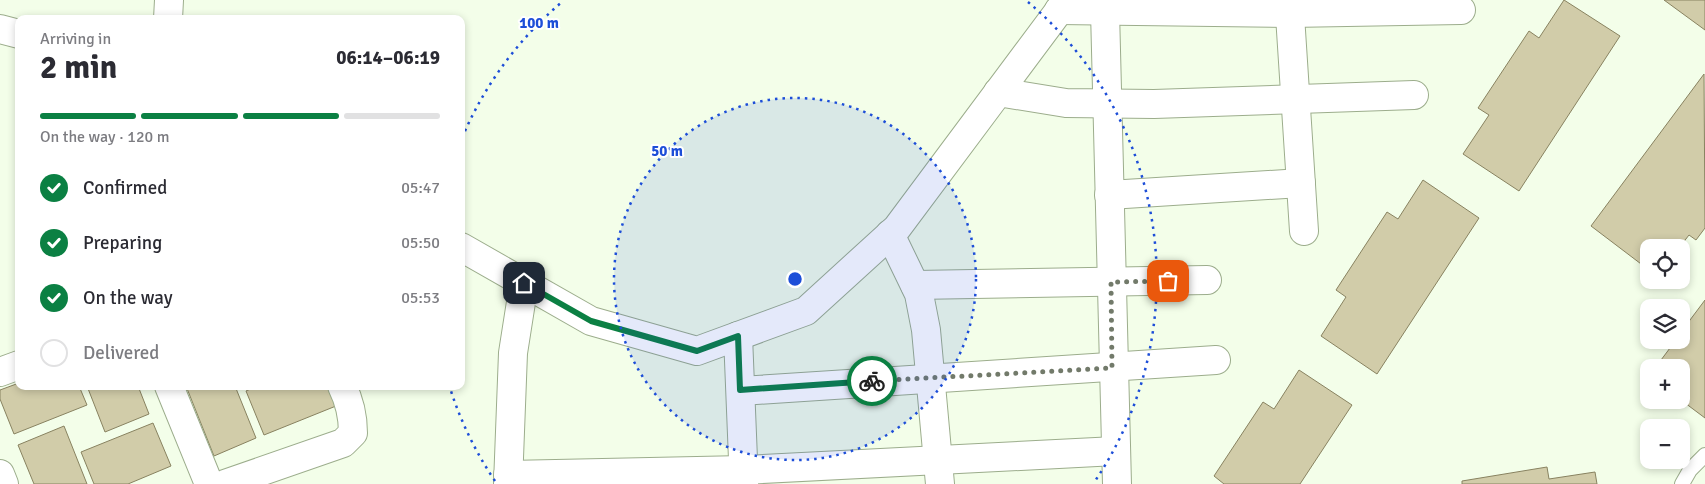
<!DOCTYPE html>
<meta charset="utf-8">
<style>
body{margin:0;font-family:Signika,sans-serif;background:#f2f2f3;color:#2b2b33;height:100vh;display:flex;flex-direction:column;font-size:19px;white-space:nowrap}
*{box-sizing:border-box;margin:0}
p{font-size:16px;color:#7c7c81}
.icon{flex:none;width:28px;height:28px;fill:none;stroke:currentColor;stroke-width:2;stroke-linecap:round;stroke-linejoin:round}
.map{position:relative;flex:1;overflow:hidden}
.details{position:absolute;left:15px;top:15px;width:450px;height:375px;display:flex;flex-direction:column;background:#fff;border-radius:10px;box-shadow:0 2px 8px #0003}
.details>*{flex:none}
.tools{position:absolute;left:1640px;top:239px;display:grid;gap:10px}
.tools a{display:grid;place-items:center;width:50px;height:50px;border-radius:10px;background:#fff;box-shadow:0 2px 8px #0003;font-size:25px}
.pin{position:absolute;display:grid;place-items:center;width:42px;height:42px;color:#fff;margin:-21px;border-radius:10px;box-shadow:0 2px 8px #0006}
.courier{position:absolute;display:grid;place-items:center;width:50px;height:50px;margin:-25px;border:4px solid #0b8043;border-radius:50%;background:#fff;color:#222;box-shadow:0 1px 6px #0007}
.head em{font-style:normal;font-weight:700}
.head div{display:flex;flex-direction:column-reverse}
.head{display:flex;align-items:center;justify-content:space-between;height:85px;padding:0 25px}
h1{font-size:32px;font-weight:700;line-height:38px}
.bar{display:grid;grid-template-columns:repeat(4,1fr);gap:8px 5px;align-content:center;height:60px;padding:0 25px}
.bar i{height:6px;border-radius:4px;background:#e1e1e2}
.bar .active{background:#0b8043}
.bar p{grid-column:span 4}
ol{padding:0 25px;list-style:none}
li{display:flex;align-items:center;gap:15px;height:55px}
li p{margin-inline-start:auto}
li .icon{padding:5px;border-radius:50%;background:#0b8043;color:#fff;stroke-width:4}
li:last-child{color:#7c7c81}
li i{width:28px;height:28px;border:2px solid #e1e1e2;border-radius:50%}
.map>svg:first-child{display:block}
</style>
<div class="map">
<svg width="1705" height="484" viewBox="0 0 1705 484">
<rect width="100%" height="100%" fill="#f3fee9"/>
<!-- building -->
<g fill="#d1cca9" stroke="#888260">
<path d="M1564,0l56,36 -101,155 -56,-37 26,-39 -11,-7 51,-77 10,7z"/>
<path d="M1664,0h41v30z"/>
<path d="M1704,74l1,154 -9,12 -7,-5 -10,13h-30v22l-58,-44z"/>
<path d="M1423,180l56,38 -102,156 -56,-38 25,-39 -10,-7 51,-78 11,7z"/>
<path d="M1705,300v118l-24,-18v-32h-26l21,-28h5v-8z"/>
<path d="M1299,370l53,35 -52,79h-76l-10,-8 49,-74 11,7z"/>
<path d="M19,383v3h60l8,19 -73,29 -14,-35v-9z"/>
<path d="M87,386h51l11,28 -44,18z"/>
<path d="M186,386h49l21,52 -42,18z"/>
<path d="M257,386h71l8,20 -72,29 -18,-44z"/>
<path d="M153,423l18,43 -43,18h-34l-13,-32z"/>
<path d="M64,426l23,58h-53l-16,-39z"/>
<path d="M1547,467l2,12 46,-7 2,12h-135v-3z"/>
</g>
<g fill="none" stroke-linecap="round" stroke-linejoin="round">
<!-- lane casing -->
<g stroke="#9cad8c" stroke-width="16">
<path id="lane" d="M1682,484l8,-14 15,-15"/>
</g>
<!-- street casing -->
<g stroke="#9cad8c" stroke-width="30">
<g id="street">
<path d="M1289,0l15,231"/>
<path d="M1059,10l231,3 171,-3"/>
<path d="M1105,11l12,473"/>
<path d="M168,19l1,-19"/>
<path d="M0,29l19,5"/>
<path d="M998,92l68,11 88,1 260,-9"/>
<path d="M1109,195l192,-12"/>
<path d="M890,234l29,60 7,36 14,154"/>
<path d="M461,247l130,74 106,30 109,-40 91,-83 170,-228"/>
<path d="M915,285l292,-5"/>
<path d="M738,336l6,148"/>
<path d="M0,372l19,-7"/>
<path d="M169,386l40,98"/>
<path d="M741,391l475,-31"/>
<path d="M0,474l4,10"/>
<path d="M508,475l236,-5 372,-19"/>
<path d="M225,484l118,-41 10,-10c0,-17 -3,-31 -11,-47"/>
<path d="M508,484l5,-131 11,-70"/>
</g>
</g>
<!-- lane -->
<use href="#lane" stroke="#fff" stroke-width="14"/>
<!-- street -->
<use href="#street" stroke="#fff" stroke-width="28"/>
</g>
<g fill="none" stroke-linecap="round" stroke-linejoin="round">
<!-- done -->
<path stroke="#727a6a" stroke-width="5" stroke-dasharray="0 9" d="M872,381l240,-13 -1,-86 57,-1"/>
<!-- route -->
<path stroke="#0b8043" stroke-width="6" d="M524,283l67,38 106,30 41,-15 2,54 132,-9"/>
</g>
<!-- distance rings -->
<circle cx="795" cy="279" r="181" fill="#1d4ed8" fill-opacity=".12"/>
<g fill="none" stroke="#1d4ed8" stroke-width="2.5" stroke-dasharray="2.5 5">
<circle cx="795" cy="279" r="181"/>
<path d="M495 481A362 362 0 0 1 450 388M462 138A362 362 0 0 1 562 2M1028 2A362 362 0 0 1 1095 481"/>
</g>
<circle cx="795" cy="279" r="8" fill="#1d4ed8" stroke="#fff" stroke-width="2.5"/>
<g font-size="15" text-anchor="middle" font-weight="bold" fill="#1d4ed8" stroke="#fff" stroke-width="4" stroke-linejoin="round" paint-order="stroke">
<text x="539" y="28">100 m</text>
<text x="667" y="156">50 m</text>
</g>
</svg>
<div class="tools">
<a><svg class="icon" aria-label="locate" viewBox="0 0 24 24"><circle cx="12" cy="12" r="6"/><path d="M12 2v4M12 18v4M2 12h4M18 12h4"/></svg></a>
<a><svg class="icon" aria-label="layers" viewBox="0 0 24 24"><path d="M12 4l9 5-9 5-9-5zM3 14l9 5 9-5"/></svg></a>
<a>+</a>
<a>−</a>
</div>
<div class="pin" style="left:1168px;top:281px;background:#ea580c"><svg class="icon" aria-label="bag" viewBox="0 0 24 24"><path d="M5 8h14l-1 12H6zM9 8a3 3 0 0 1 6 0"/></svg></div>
<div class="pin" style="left:524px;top:283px;background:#1f2937"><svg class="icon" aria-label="home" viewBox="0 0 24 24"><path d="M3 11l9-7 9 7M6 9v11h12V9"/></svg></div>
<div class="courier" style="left:872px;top:381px"><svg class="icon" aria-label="bike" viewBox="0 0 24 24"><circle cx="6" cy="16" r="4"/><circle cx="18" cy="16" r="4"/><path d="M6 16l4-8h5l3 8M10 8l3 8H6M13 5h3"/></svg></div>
<section class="details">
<div class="head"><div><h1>2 min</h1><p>Arriving in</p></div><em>06:14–06:19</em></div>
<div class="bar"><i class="active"></i><i class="active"></i><i class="active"></i><i></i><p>On the way · 120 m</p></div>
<ol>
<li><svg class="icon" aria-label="check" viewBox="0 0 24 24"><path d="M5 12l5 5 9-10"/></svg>Confirmed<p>05:47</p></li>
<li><svg class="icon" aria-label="check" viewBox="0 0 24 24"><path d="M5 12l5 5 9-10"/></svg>Preparing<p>05:50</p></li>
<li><svg class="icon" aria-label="check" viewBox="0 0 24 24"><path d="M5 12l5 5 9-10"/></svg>On the way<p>05:53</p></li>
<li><i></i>Delivered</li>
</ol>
</section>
</div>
